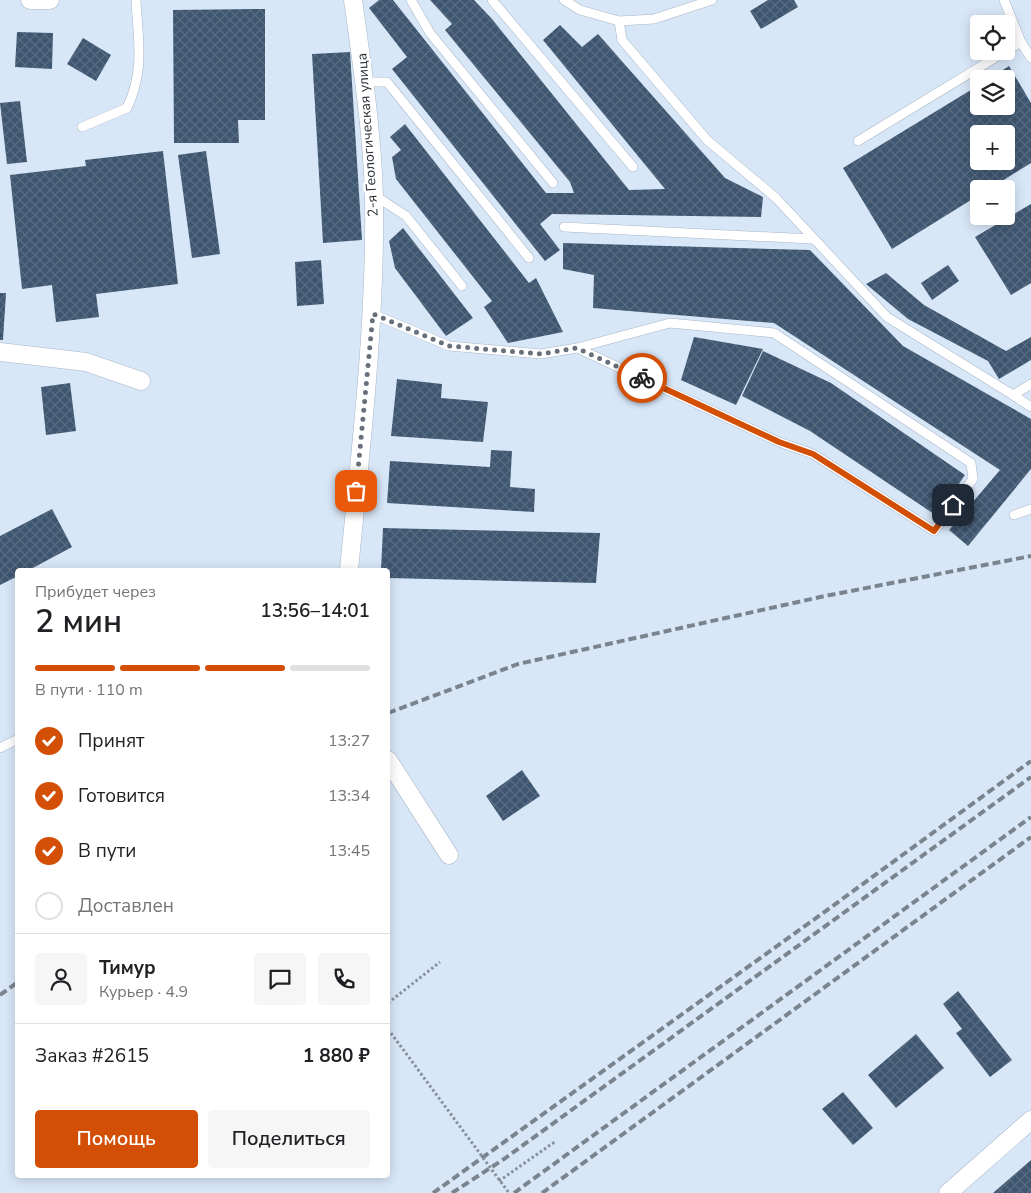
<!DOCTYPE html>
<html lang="ru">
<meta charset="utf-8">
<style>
body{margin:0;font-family:"Nunito Sans",sans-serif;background:#f6f6f6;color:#202124;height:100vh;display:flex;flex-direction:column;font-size:19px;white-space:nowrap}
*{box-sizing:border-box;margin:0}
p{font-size:16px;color:#757577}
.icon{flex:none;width:28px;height:28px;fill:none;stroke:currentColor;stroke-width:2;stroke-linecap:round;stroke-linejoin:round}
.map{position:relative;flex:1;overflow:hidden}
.drawer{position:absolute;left:15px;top:568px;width:375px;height:610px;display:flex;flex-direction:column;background:#fff;border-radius:5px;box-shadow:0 2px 12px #0003}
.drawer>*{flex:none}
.fabs{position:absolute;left:970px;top:15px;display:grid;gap:10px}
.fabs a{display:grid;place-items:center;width:45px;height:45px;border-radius:5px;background:#fff;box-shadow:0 2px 12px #0003;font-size:25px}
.pin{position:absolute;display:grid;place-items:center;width:42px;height:42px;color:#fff;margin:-21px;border-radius:10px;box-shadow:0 2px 8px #0006}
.courier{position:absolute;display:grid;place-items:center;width:50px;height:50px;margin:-25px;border:4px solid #d34f05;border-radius:50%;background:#fff;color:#222;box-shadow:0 1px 6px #0007}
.head em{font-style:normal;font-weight:600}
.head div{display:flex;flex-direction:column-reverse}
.head{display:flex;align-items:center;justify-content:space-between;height:85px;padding:0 20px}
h1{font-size:32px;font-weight:600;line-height:38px}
.bar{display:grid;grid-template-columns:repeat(4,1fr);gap:8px 5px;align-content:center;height:60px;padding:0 20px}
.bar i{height:6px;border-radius:4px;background:#e0e0e0}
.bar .selected{background:#d34f05}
.bar p{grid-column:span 4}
.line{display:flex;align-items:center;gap:12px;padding:0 20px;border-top:1px solid #e0e0e0}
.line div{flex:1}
.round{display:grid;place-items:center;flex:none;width:52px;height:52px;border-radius:5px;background:#f6f6f6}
ol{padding:0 20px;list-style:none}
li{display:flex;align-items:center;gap:15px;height:55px}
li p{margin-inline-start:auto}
li .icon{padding:5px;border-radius:50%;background:#d34f05;color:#fff;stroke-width:4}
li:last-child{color:#757577}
li i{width:28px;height:28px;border:2px solid #e0e0e0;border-radius:50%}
.button{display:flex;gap:10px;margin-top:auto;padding:10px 20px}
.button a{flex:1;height:58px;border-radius:5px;background:#d34f05;color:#fff;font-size:20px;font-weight:600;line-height:58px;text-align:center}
.button a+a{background:#f6f6f6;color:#202124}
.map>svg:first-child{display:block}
</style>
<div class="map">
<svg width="1031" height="1193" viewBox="0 0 1031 1193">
<defs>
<pattern id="building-cross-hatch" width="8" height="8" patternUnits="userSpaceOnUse" patternTransform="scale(1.25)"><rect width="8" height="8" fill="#3e5670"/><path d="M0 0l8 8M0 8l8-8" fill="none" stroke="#586b81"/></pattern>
</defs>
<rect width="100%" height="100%" fill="#d8e7f8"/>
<!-- building -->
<g fill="url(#building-cross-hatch)" fill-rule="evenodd">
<path d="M379,0h14l153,193h28l-4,-11 -125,-152 7,-6 -22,-24h44l18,19 137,171 36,-1 -122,-149 17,-15 22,22 16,-13 127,144 38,19 -2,20 -209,-3 -12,10 20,26 -15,11 -153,-192 15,-12 -38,-49z"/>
<path d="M768,0h26l4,7 -37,22 -11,-18z"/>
<path d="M265,9v111h-27l1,23h-65l-1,-133z"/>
<path d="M17,32l36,1 -1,36 -37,-2z"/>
<path d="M83,38l28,17 -15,26 -29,-17z"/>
<path d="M350,52l12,188 -39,3 -11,-189z"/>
<path d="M1009,66l22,37v60l-42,26h-10v6l-87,54 -49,-81 136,-83v21h27v-27h-17zM979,134h27v27h-27z"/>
<path d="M20,101l7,61 -20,2 -7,-61z"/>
<path d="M405,124l124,159 7,-5 27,54 -55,11 -24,-36 8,-6 -96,-122 -4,-22 9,-7 -11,-13z"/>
<path d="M163,151l15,133 -82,10 3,23 -43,5 -4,-37 -30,4 -12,-114 76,-9 -1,-6z"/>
<path d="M206,151l14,103 -28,4 -14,-103z"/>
<path d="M1031,204v79l-20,12 -36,-58z"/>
<path d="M403,228l70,90 -27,18 -51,-68 -6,-27z"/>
<path d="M563,243l247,7 93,96 128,73v50l-63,77 -19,-16 51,-60 -226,-147 -181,-15 1,-33 -31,-6z"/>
<path d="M321,260l3,44 -27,2 -2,-44z"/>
<path d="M948,265l11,16 -27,19 -11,-17z"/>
<path d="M886,273l38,32 82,46 25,-14v23l-32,19 -11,-18 -80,-42 -42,-35z"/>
<path d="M0,293h6l-3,47h-3z"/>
<path d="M694,337l69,12 -27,56 -55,-25z"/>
<path d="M763,351l68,32 134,92 -28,41 -127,-85 -68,-35z"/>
<path d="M397,379l45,5 -1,14 47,4 -5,40 -92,-6z"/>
<path d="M70,383l6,48 -30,4 -5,-48z"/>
<path d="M491,450l21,1 -2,36 25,2 -1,23 -147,-9 3,-42 100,6z"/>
<path d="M52,509l20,38 -43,23h-11v6l-18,9v-49z"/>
<path d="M383,528l217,5 -4,50 -208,-5v-8h-7z"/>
<path d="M522,770l18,26 -37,25 -17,-25z"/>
<path d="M958,991l54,69 -22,17 -34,-44 6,-4 -19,-25z"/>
<path d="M916,1034l28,34 -48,40 -28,-33z"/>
<path d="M843,1092l30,36 -20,17 -31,-36z"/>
<path d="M1031,1160v33h-38z"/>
</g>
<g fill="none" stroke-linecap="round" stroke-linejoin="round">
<!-- service casing -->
<g stroke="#a8b6c7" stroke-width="10">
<g id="service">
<path d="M411,0l19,33 123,150"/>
<path d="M492,0l141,167"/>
<path d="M564,0l16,10 39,11 3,19 85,100 69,58 111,119 126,78 18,-11"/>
<path d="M619,21l35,-2 58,-19"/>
<path d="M1021,42l10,16"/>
<path d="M365,82h22l142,176"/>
<path d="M82,127l45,-19c18,-38 11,-68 9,-108"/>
<path d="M858,141l163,-99 -17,-42"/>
<path d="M374,195l32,21 56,70"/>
<path d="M564,227l248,12"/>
<path d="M373,314l76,32 92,8 36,-6 202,94 34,12 121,77 39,-52 -2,-16 -197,-130 -104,-10 -93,25"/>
<path d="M1013,395l18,12"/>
<path d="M1014,515l17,-6"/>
<path d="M0,748l18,-9"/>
</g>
</g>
<!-- minor casing -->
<g stroke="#a8b6c7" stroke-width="19">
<g id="minor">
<path d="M30,0h20"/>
<path d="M0,352l86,10 55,19"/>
<path d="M349,570c12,-124 27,-249 25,-374 -2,-66 -12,-131 -21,-196"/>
<path d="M388,760l61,95"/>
<path d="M948,1193l83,-73"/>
</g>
</g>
<!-- path -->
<g stroke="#85909c" stroke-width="3" stroke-dasharray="2.5 2.5" stroke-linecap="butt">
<path d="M388,1003l52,-41"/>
<path d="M499,1181l57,-40"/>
</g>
<!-- service -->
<use href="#service" stroke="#fff" stroke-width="9"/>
<!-- minor -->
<use href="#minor" stroke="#fff" stroke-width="18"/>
<!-- rail -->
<g stroke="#7a848f" stroke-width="4" stroke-dasharray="8 4" stroke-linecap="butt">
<path d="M388,713l130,-49 307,-68 206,-40"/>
<path d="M0,995l18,-13"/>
<path d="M433,1193l397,-285 201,-147"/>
<path d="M452,1193l52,-34 527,-382"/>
<path d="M514,1193l517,-376"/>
<path d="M542,1193l489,-356"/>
</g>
<!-- path-bridge -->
<path stroke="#85909c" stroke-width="3" stroke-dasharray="2.5 2.5" stroke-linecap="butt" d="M388,1029l121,164"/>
</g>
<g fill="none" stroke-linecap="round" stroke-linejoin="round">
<!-- done -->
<path stroke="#68717b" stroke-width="5" stroke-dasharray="0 9" d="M356,491l17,-177 76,32 92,8 36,-6 65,30"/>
<!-- route -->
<path stroke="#d34f05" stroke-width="6" d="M642,378l137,64 34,12 121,77 19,-26"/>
</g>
<g text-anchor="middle" stroke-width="5" stroke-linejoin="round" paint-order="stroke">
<!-- street labels -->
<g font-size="14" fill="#2b3137" stroke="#fff">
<text transform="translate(367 135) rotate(-94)" y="5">2-я Геологическая улица</text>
</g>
</g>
</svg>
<div class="fabs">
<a><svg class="icon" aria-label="locate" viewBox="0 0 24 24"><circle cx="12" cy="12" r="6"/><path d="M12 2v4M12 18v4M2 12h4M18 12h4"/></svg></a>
<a><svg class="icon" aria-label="layers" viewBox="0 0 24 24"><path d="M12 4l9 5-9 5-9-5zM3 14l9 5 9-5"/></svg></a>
<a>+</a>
<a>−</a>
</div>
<div class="pin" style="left:356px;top:491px;background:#ea580c"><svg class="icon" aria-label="bag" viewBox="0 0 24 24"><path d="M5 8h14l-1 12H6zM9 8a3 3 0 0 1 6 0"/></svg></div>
<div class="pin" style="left:953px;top:505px;background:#1f2937"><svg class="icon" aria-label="home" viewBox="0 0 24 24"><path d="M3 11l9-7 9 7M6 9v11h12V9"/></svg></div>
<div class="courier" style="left:642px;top:378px"><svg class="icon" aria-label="bike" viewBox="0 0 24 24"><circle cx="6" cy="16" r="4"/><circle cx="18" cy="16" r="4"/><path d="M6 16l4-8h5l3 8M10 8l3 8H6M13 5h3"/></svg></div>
<section class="drawer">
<div class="head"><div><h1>2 мин</h1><p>Прибудет через</p></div><em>13:56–14:01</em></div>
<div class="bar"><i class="selected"></i><i class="selected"></i><i class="selected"></i><i></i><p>В пути · 110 m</p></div>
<ol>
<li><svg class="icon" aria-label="check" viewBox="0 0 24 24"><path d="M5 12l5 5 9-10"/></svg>Принят<p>13:27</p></li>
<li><svg class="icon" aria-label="check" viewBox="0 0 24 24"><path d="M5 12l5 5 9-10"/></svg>Готовится<p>13:34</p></li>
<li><svg class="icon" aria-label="check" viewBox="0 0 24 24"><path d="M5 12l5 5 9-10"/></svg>В пути<p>13:45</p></li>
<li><i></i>Доставлен</li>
</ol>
<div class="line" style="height:90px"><a class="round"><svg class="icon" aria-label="person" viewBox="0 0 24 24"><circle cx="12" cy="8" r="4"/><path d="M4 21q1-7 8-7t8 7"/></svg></a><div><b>Тимур</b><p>Курьер · 4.9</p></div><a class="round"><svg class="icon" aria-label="chat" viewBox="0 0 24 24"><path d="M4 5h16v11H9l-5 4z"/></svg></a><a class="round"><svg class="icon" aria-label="phone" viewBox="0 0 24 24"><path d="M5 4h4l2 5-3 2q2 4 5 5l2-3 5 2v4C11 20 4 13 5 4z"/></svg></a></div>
<div class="line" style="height:65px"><div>Заказ #2615</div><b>1 880 ₽</b></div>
<div class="button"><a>Помощь</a><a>Поделиться</a></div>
</section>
</div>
